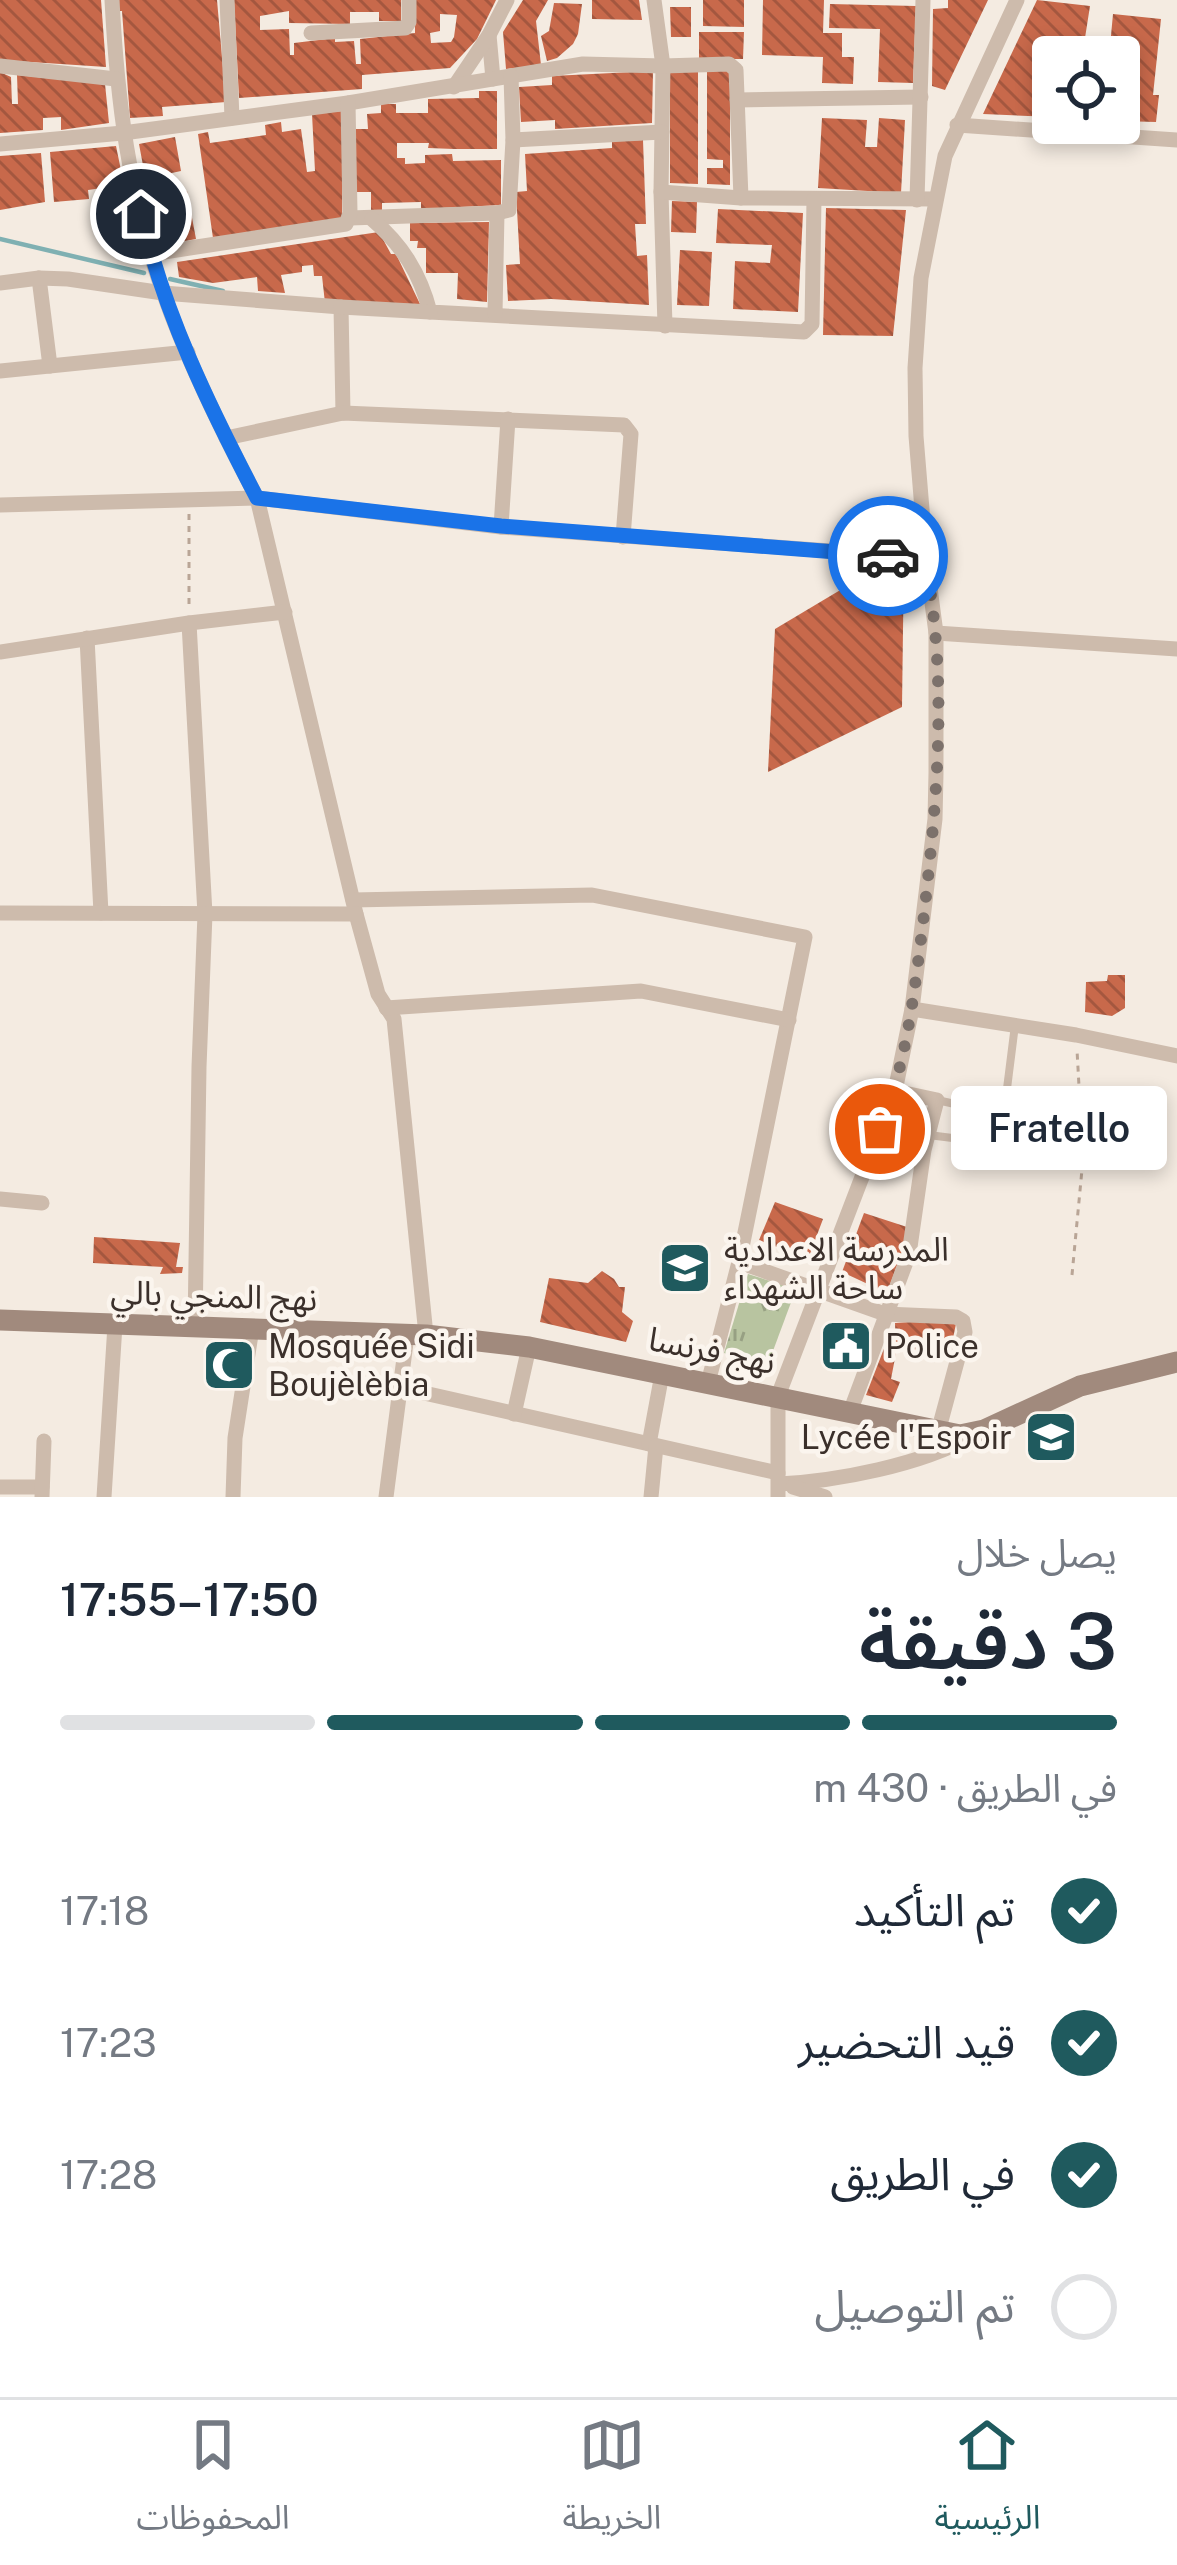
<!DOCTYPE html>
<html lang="ar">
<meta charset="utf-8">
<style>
body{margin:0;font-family:"Public Sans","Noto Sans Arabic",sans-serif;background:#f2f2f3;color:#1f2937;direction:rtl;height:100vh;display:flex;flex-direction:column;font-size:45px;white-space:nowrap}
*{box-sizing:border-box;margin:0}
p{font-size:39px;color:#747a83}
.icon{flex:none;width:66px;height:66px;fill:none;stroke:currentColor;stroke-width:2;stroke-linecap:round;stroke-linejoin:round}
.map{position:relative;height:1497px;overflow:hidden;direction:ltr}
.side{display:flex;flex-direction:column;background:#fff;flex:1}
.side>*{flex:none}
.buttons{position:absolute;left:1032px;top:36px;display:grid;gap:24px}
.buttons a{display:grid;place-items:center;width:108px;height:108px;border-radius:12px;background:#fff;box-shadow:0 6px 18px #0003;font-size:60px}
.pin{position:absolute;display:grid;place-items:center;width:102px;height:102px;color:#fff;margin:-51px;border:6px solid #fff;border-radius:50%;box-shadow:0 3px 12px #0007}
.courier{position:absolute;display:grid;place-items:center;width:120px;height:120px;margin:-60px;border:9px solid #1a73e8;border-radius:50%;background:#fff;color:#222;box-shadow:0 3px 15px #0007}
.bubble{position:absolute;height:84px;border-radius:12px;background:#fff;box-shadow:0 6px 18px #0003;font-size:39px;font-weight:600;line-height:84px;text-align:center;direction:rtl}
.overview em{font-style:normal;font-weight:600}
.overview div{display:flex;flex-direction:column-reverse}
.overview{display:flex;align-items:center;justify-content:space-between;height:204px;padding:0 60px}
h1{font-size:78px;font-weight:600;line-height:90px}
.bar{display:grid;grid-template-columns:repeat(4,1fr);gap:18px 12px;align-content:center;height:144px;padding:0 60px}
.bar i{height:15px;border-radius:9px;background:#e0e1e3}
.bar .on{background:#1f5a5e}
.bar p{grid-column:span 4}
ol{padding:0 60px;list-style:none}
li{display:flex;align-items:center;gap:36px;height:132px}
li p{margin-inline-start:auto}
li .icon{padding:12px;border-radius:50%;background:#1f5a5e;color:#fff;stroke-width:4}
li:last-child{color:#747a83}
li i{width:66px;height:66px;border:6px solid #e0e1e3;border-radius:50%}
.dock{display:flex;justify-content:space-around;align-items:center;height:168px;border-top:3px solid #e0e1e3;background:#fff;font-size:33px;color:#747a83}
.dock a{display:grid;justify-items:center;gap:6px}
.dock .on{color:#1f5a5e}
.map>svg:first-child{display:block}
</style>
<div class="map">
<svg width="1177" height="1497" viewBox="0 0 1177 1497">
<defs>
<pattern id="grass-tufts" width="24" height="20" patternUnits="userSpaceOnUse" patternTransform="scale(3)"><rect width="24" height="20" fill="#b8c4a0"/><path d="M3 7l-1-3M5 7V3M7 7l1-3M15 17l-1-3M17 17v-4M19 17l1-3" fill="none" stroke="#97a083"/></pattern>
<pattern id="building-back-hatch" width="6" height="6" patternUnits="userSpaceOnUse" patternTransform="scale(3)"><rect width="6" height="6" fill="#c8694b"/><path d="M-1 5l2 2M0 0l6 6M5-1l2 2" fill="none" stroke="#a4573f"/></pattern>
</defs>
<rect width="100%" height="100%" fill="#f4ebe1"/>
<!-- grass -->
<path fill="url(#grass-tufts)" d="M748,1274l48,15 -29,78 -43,-14z"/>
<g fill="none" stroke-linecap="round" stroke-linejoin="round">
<!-- stream -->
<g stroke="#7fb0b2" stroke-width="4.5">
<path d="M0,239l144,34"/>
<path d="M170,279l53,12"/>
</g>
</g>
<!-- building -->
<g fill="url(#building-back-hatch)" fill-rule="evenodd">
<path d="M0,0h101l5,67 -106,-7z"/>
<path d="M117,0h100l9,102 -64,5 1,9 -33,2 -8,-107h-4z"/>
<path d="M234,0h167v21h-22v-9h-29v12l-61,-1v-12l-29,5v14l29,-1 1,26h4v-12l41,-5v4l19,-1 2,23h5l-1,-25 55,-6v-33h81l-19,39 -27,29 -88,7v14l-123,9zM440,14l17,1 -3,22 -3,5 -20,1 -1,-10 10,-2z"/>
<path d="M523,0h25l-12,21 5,44 -35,4 -3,-37z"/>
<path d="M592,0h47l3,20 -50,-1z"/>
<path d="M703,0h41v27l-41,-1z"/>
<path d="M763,0h61l-1,33h19v24h12l-1,27 -31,-1 1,-26 -61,-2z"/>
<path d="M948,0h40l-43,90 -13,-4 1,-77 15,-1z"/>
<path d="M1037,0l53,6 -8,51h-29v60l-70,-3z"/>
<path d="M554,3l28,1 -4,30 -5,10 -16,14 -10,3 -6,-25 8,-5z"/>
<path d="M830,4l86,2 -3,77 -35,-1 2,-53 -51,-1z"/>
<path d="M670,7h21v30h-20z"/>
<path d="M1113,14l48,5 -8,76h6l-3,27 -37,-1v-13h9l5,-33 -14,-1v-17h-10z"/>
<path d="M699,32h45l-1,27h-44z"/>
<path d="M707,70h23v115l-23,-1v-16h16v-8l-16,-1z"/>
<path d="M653,71l-1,52 -97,6v-9l-34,2 -2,-35 33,-2v-9z"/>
<path d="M670,71h28v113l-28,-1z"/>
<path d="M0,72l11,5 1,27h6l-1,-29 88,9 4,39 -48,7v-13l-18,1v12l-43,3z"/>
<path d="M479,91h18v58h-43l-26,-1 1,-5h-32v15h8v6l20,-1v-8l27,-1 1,7 48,-1v45l-80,4v-7l-39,1v7h-11v-18h-15v-63h12l-1,-15 14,-1v-9h15v9h32v-14l51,-1z"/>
<path d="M343,111l-1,107 -129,20 -15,-104 10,-2 2,11 56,-8 -1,-10 16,-3 1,10 19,-3 6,43 8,-1 -3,-57z"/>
<path d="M822,118l45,2 -2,27h12l2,-29 26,2 -4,73 -83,-5z"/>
<path d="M175,137l6,34 -14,3 4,20 16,-3 9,48 -38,7 -19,-102z"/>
<path d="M643,140l3,84h-11l2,32 10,-1 2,50 -98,-6 -43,2 -2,-36 14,-1 -4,-72 11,-1 -2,-37 87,-6v-7z"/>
<path d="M116,146l8,39 -36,5 1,9 -35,3 -4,-50z"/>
<path d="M41,153l4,49 -45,8v-54z"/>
<path d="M672,201l25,1 -1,31 -25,-1z"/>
<path d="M826,208l80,2 -13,126 -70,-1z"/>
<path d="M718,209l85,4 -5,99 -65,-3 2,-48 35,2 2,-18 -56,-2z"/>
<path d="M489,222l-2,80 -30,-3 1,-26h-32v-25h-9l1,-7h-8v-18z"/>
<path d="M379,232l12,22h5l24,50 -95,-1 -3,-27h-8l-1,-11 -11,1v6l-21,3 4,18 -27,-2 -1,-14 -44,6 -34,-6 -2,-15z"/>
<path d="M680,250l32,2 -3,54 -32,-1z"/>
<path d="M904,552l-2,155 -134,65 7,-143z"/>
<path d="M1108,975h17v33l-13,8 -27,-4 1,-30 21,-1z"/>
<path d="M775,1202l48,17 -15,40 -49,-19z"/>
<path d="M864,1213l43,14 -4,22 -16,44 -45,-21z"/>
<path d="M94,1237l86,6 -4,24h7l-1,6 -22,1 3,-7 -70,-4z"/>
<path d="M602,1271l12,8 5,8h6l-3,25 11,9 -7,21 -86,-20 9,-44 39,5z"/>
<path d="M957,1319l-5,24 -56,10 -1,-30z"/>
<path d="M885,1346l11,7 -5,26 9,3 -8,20 -26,-7z"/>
<path d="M217,1347h29l-8,37 -24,-1z"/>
</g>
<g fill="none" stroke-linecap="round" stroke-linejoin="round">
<!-- path -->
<g stroke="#b9a596" stroke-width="3" stroke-dasharray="6 6" stroke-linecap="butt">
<path d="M189,514v92"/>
<path d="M1072,1275l11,-116 -6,-109"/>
</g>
<!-- lane -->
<g stroke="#cdbbac" stroke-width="8">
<path d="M937,1100l67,15"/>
<path d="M881,1129l119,15 15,-119"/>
</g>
<!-- street -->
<g stroke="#cdbbac" stroke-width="15">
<path d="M112,0c5,98 17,196 50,289 25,72 60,142 95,209l99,416 22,80 16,25 32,316"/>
<path d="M227,0l5,118"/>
<path d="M654,0l9,66 -2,126 4,134"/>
<path d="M311,33l94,-5 4,-6v-22"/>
<path d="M489,35l4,44"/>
<path d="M0,66l116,13"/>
<path d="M454,87l35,-52 18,-35"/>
<path d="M737,100l184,-3"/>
<path d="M957,125l220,15"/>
<path d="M513,140l149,-8"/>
<path d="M0,144l123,-11 225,-30 235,-39 80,2 66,-2 7,6 5,128"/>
<path d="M661,192l80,6 195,1"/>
<path d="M917,200l6,-200"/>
<path d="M350,218l147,-5 12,-3 4,-70 -2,-64"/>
<path d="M372,219c30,26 48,54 58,93l374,20 8,-8 2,-125"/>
<path d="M151,254l195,-30 4,-11 -2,-110"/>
<path d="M39,278l11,88"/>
<path d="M0,283l39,-5 29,1 95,14 178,14 2,106"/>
<path d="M341,307l89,5"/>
<path d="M495,314l2,-101"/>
<path d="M0,371l188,-19"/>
<path d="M226,438l117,-25 281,12 7,9 -8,103"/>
<path d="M0,505l257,-7 244,29 425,31"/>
<path d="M501,527l7,-108"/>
<path d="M189,623l16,291 -6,153 -4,260"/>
<path d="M936,633l241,16"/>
<path d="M87,638l14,275"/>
<path d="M0,652l189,-29 96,-11"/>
<path d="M353,900l239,-5 213,42 -66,325 -31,121"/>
<path d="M0,913l356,1"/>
<path d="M386,1008l255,-17 148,29"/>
<path d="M912,1009l164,26 101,21"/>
<path d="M0,1199l42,4"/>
<path d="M739,1262l146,52 71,3 7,4 2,11 -27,100"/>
<path d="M402,1388l376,85"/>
<path d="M850,1412l59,-158 15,-104 13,-50 -42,-9"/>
<path d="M514,1414l15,-67"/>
<path d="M649,1444l13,-70"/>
<path d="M779,1484c58,-3 142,-19 193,-48"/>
<path d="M0,1487h42"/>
<path d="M793,1487l32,10"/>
<path d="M42,1497l2,-56"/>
<path d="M104,1497l11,-172"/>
<path d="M233,1497l2,-59 17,-110"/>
<path d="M386,1497l21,-162"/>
<path d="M651,1497l5,-51"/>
<path d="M778,1497v-101l117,-305 17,-82 23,-190 1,-46v-140l-10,-75 -10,-122 -1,-68 6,-90 24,-122 72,-156"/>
</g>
<!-- secondary -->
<path stroke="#a18a7d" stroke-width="21" d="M0,1320l426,15 103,12 431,88 24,-5 96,-44 97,-24"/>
</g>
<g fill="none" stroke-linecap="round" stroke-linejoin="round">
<!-- done -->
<path stroke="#7c716b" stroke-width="12" stroke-dasharray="0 21.6" d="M880,1129c27,-67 34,-135 43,-206 11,-96 21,-195 12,-292 -2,-24 -6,-48 -9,-72l-38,-3"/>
<!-- route -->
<path stroke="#1a73e8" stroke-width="15" d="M141,214c23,100 69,194 116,284l244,28 387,30"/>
</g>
<!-- icons -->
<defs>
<g id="university-square" transform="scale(2.7)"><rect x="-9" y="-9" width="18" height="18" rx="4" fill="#1f5a5e" stroke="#fbf5ee"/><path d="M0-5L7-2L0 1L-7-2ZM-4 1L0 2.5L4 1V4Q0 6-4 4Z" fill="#fff"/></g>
<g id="civic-square" transform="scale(2.7)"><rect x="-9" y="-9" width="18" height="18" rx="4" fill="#1f5a5e" stroke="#fbf5ee"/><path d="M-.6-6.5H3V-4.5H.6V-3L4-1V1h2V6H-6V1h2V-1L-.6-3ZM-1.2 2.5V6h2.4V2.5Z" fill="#fff"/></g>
<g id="mosque-square" transform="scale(2.7)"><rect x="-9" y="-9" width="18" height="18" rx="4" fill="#1f5a5e" stroke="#fbf5ee"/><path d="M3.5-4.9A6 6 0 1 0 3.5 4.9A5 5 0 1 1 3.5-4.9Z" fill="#fff"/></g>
</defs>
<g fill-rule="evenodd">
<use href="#university-square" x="685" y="1268"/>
<use href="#civic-square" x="846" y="1346"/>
<use href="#mosque-square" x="229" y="1365"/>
<use href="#university-square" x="1051" y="1437"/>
</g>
<g text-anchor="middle" stroke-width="9" stroke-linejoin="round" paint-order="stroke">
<!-- poi labels -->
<g font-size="33" fill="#3b302b" stroke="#fbf5ee" text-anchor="start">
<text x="724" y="1261">المدرسة الاعدادية<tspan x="724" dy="38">ساحة الشهداء</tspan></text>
<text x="268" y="1358">Mosquée Sidi<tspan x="268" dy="38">Boujèlèbia</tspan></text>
<text x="885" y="1358">Police</text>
<text x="1012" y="1449" text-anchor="end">Lycée l'Espoir</text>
</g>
<!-- street labels -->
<g font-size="33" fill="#3b302b" stroke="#fbf5ee">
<text transform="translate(214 1295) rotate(2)" y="12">نهج المنجي بالي</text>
<text transform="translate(712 1350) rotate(11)" y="12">نهج فرنسا</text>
</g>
</g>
</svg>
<div class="buttons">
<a><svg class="icon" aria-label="locate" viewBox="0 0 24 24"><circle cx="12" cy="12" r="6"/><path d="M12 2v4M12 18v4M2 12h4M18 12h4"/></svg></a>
</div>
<div class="pin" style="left:880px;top:1129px;background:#ea580c"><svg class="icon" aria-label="bag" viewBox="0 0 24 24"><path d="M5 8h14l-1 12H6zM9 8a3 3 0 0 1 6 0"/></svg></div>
<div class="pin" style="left:141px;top:214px;background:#1f2937"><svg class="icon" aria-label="home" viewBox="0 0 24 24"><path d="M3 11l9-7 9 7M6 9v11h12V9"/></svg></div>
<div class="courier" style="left:888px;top:556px"><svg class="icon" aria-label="car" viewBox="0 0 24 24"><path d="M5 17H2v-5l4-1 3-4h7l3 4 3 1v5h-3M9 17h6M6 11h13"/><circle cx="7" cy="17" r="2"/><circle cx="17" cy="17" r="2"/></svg></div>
<div class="bubble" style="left:951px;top:1086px;width:216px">Fratello</div>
</div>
<section class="side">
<div class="overview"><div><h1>3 دقيقة</h1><p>يصل خلال</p></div><em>17:50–17:55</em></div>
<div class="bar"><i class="on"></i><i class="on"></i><i class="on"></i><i></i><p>في الطريق · 430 m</p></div>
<ol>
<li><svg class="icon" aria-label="check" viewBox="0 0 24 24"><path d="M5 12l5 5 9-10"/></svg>تم التأكيد<p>17:18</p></li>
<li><svg class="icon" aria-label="check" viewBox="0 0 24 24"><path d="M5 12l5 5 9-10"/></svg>قيد التحضير<p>17:23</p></li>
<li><svg class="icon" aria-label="check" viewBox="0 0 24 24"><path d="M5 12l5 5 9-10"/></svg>في الطريق<p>17:28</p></li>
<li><i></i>تم التوصيل</li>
</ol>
</section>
<nav class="dock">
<a class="on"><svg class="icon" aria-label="home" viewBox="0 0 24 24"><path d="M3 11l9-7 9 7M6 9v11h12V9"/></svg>الرئيسية</a>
<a><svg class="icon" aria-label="map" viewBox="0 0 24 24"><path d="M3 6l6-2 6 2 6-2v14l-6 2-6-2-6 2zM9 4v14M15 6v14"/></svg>الخريطة</a>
<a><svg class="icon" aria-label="saved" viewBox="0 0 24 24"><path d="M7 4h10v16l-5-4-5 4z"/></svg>المحفوظات</a>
</nav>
